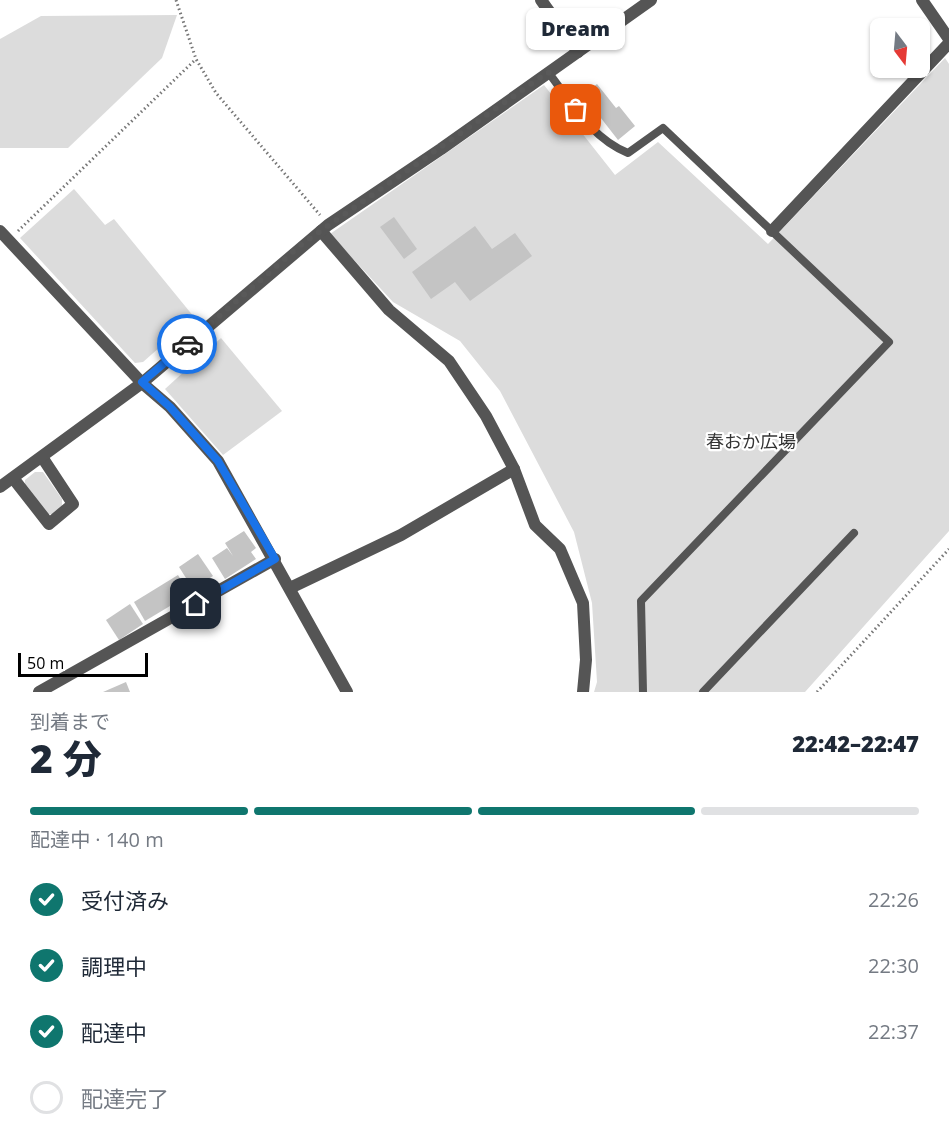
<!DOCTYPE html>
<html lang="ja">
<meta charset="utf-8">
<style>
body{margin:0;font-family:"Open Sans","Noto Sans JP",sans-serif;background:#f2f2f3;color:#1f2937;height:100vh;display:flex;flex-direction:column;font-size:22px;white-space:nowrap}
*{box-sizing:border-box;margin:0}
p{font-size:20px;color:#747a83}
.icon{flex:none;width:33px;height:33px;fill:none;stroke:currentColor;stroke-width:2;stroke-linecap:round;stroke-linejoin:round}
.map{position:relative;height:692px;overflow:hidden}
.drawer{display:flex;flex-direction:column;background:#fff;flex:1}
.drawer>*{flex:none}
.needle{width:39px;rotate:164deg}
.buttons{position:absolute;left:870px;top:18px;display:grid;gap:12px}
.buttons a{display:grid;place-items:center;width:60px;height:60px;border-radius:9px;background:#fff;box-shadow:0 2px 4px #0004;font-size:30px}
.scale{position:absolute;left:18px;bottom:15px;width:130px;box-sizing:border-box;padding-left:6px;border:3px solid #000;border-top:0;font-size:16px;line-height:21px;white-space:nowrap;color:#000;-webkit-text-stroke:4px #fff;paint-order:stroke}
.pin{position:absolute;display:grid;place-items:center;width:51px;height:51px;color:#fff;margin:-26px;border-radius:12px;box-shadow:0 3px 9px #0006}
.courier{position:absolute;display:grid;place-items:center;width:60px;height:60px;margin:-30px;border:4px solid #1a73e8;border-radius:50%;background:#fff;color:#222;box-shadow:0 2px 8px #0007}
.bubble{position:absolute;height:42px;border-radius:9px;background:#fff;box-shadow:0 2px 4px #0004;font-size:20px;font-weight:800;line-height:42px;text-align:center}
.overview em{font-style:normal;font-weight:800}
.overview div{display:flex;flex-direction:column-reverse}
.overview{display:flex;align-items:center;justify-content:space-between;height:102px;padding:0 30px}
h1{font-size:39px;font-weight:800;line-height:45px}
.bar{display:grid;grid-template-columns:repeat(4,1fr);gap:9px 6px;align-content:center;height:72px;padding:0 30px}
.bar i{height:8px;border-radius:4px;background:#e0e1e3}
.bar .on{background:#0f766e}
.bar p{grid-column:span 4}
ol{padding:0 30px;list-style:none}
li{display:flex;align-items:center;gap:18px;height:66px}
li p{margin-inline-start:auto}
li .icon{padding:6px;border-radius:50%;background:#0f766e;color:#fff;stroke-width:4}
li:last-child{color:#747a83}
li i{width:33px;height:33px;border:3px solid #e0e1e3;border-radius:50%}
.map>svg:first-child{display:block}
</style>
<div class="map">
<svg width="949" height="692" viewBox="0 0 949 692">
<rect width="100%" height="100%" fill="#fff"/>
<!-- green -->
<g fill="#dcdcdc">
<path d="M177,15l-15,43 -94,90h-68v-109l41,-23z"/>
<path d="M945,58l4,6v467l-144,161h-211l3,-10 -5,-79 -18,-71 -74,-141 -40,-50 -67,-39 -63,-68 214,-149 71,90 43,-33 110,102z"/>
<path d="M74,189l31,36 9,-6 80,98 -51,45 -8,1 -115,-125z"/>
<path d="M221,338l61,73 -59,44 -58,-66z"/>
<path d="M35,472h8l19,27v8l-8,7h-7l-22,-27v-7z"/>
</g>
<!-- building -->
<g fill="#c4c4c4">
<path d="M597,84l19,24 3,-2 16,20 -17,14 -35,-45z"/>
<path d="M394,217l23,32 -13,10 -24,-32z"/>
<path d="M475,226l17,23 23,-16 17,23 -62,45 -15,-19 -24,17 -19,-27z"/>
<path d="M244,531l12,17 -5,4 5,7 -31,20 -13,-21 15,-10 6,8 -8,-13z"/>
<path d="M198,554l15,22 -20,13 -14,-22z"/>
<path d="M178,575l12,19 -45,27 -11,-19z"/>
<path d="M130,604l13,20 -24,16 -13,-20z"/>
<path d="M126,682l4,10h-27z"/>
</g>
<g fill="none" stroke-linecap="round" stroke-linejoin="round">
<!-- path -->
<g stroke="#777" stroke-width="3" stroke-dasharray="1.5 3" stroke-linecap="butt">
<path d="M176,0l20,59 20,34 104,122"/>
<path d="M18,231l178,-172"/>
<path d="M817,692l132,-143"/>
</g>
<!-- service -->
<g stroke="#555" stroke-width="8">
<path d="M548,72c24,31 43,66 80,81l35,-25 226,214 -248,259 2,91"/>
<path d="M703,692l151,-159"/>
</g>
<!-- minor -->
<g stroke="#555" stroke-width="12">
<path d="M541,0l37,52"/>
<path d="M922,0l27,39"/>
<path d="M321,231l68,79 60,51 37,55 28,53 21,56 25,24 23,54 3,57 -3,32"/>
<path d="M772,231l177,-188"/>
<path d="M142,383l28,24 48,54 129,231"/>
<path d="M13,478l36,46 24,-20 -31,-47"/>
<path d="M290,588l111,-53 113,-66"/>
<path d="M39,692l236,-133"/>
</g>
<!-- tertiary -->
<g stroke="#555" stroke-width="12">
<path d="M0,231l142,152"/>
<path d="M0,487l142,-104 186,-158 113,-76 210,-149"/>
</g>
</g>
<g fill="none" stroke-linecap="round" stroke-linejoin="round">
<!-- done -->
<path stroke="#595959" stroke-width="6" stroke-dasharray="0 10.8" d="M187,344l115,-100 246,-172 28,38"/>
<!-- route -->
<path stroke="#1a73e8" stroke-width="8" d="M187,344l-45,38 28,25 48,54 57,98 -79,45"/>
</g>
<g text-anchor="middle" stroke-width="4.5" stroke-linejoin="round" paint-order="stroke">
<!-- park labels -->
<g font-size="18" fill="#333" stroke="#fff">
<text x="751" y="448">春おか広場</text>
</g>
</g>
</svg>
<div class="buttons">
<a><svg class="needle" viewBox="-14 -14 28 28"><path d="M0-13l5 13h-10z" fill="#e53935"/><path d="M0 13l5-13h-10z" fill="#747a83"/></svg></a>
</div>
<div class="scale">50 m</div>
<div class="pin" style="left:576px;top:110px;background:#ea580c"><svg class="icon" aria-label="bag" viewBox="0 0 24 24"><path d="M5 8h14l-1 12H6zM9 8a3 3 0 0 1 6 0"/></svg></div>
<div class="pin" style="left:196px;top:604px;background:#1f2937"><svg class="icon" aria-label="home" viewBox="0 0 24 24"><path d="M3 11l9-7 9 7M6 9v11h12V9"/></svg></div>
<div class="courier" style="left:187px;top:344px"><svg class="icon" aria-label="car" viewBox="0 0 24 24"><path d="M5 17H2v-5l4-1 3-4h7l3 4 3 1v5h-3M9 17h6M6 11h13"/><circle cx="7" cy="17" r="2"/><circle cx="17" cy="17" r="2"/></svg></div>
<div class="bubble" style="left:526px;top:8px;width:99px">Dream</div>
</div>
<section class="drawer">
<div class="overview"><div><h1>2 分</h1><p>到着まで</p></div><em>22:42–22:47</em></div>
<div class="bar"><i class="on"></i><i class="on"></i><i class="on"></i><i></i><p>配達中 · 140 m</p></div>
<ol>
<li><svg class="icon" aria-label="check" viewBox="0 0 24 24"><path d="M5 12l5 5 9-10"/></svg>受付済み<p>22:26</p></li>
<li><svg class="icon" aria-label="check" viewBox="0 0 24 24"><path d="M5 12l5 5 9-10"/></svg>調理中<p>22:30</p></li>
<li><svg class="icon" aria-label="check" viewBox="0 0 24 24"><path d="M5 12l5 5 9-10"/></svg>配達中<p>22:37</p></li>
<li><i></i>配達完了</li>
</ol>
</section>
